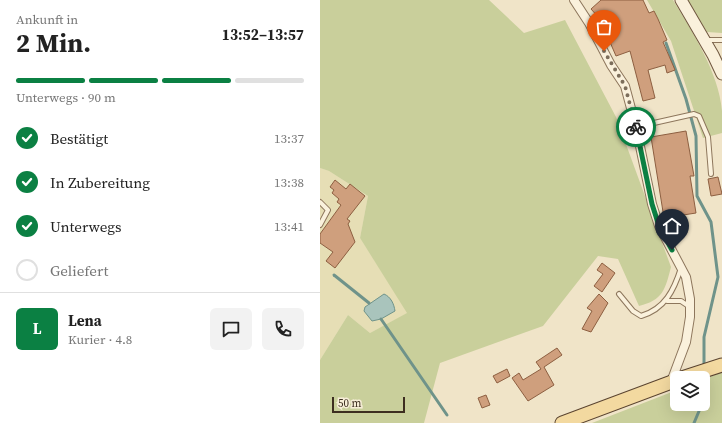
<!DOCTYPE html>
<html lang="de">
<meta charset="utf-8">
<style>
body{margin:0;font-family:"Source Serif 4",serif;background:#f2f2f2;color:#222;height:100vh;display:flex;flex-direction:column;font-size:15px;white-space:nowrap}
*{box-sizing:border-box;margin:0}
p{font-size:13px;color:#767676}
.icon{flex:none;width:22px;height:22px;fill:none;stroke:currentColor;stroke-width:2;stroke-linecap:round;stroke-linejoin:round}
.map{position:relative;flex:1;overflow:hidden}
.side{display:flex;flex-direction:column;background:#fff;width:320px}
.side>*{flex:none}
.controls{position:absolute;left:350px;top:371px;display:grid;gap:8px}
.controls a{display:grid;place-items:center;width:40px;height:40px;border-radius:6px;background:#fff;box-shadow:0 4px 16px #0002;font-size:20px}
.scale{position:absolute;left:12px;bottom:10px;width:73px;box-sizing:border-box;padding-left:4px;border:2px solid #3d2e20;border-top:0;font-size:11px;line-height:14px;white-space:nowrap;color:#3d2e20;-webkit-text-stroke:3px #f7eed8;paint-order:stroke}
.pin{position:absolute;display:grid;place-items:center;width:34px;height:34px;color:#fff;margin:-41px -17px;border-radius:50% 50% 50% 0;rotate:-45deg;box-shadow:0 0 4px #0007}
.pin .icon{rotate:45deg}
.courier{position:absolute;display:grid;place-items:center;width:40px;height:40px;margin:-20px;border:3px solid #0b8043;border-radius:50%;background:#fff;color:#222;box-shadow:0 1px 5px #0007}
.headline em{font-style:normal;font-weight:700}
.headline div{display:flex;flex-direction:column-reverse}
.headline{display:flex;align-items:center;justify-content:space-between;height:68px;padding:0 16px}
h1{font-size:26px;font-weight:700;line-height:30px}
.bar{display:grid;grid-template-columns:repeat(4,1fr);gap:6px 4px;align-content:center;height:48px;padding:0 16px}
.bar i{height:5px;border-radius:3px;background:#e0e0e0}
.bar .active{background:#0b8043}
.bar p{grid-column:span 4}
.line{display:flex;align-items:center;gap:10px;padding:0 16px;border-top:1px solid #e0e0e0}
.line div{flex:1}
.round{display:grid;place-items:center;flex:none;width:42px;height:42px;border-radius:6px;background:#f2f2f2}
ol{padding:0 16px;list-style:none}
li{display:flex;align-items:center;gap:12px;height:44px}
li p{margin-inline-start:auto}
li .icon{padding:4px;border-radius:50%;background:#0b8043;color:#fff;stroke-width:4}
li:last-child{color:#767676}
li i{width:22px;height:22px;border:2px solid #e0e0e0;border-radius:50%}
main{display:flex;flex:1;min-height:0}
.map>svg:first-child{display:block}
</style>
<main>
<section class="side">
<div class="headline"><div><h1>2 Min.</h1><p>Ankunft in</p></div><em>13:52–13:57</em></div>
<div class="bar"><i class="active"></i><i class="active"></i><i class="active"></i><i></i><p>Unterwegs · 90 m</p></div>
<ol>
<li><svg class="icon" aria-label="check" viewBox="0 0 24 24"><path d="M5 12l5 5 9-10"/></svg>Bestätigt<p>13:37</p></li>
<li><svg class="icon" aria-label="check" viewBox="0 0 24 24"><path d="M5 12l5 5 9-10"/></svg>In Zubereitung<p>13:38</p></li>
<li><svg class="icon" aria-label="check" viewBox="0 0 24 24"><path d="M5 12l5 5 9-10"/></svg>Unterwegs<p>13:41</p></li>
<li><i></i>Geliefert</li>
</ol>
<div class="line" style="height:72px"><b class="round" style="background:#0b8043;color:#fff">L</b><div><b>Lena</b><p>Kurier · 4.8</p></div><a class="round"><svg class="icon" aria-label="chat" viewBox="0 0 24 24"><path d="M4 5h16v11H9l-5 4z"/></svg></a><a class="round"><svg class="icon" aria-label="phone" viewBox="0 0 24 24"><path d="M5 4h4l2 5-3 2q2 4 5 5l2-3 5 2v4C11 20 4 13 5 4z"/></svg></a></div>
</section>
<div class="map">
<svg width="402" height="423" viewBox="0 0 402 423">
<rect width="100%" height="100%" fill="#f0e4c8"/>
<!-- farmland -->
<path fill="#e6deb5" d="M0,168l9,3 39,25 -8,42 48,75 -38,20 -22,-18 -28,45z"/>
<!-- green -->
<g fill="#c9cf9b">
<path d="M0,0h169l35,33 41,-13 51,97 55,150c-6,23 -8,33 -32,39l-21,-47 -20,-3 -55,70 -103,37 -16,60h-104v-63l28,-45 22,18 37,-20 -47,-75 8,-42 -39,-25 -9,-3z"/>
<path d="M327,0h26c19,31 46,73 49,111 0,7 0,14 0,22l-19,5 -32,-97z"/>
<path d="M367,0h35v33l-15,-1z"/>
<path d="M402,372v51h-130l85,-33v14h26v-24z"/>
</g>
<!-- water -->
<path fill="#a9c4bc" stroke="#6f938a" d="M64,294c7,3 10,10 11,17l-14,8 -9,2 -8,-10 1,-4z"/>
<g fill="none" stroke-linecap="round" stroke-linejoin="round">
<!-- stream -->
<g stroke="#6f938a" stroke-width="3">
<path d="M346,43l20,56 10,37 1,60 14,26 7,55 -14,60v31"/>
<path d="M14,275l35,28"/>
<path d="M61,319l66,96"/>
<path d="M383,401l3,-8 -1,-19"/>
<path d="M374,423l8,-19"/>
</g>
</g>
<!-- building -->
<g fill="#cf9f7d" stroke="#8d5f41">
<path d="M281,0h42l6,13 5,-2 4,8 9,21 -4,2 12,28 -8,3 -2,-8 -17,5 7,28 -12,3 -13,-50 -14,5 -16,-37 -9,-10z"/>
<path d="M366,131l8,45h-4l6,37 -32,5 -13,-81z"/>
<path d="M398,177l4,17 -11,2 -3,-17z"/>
<path d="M15,180l11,9 4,-5 15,12 -18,23 3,2 -2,3 7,18 -20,26 -9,-7 7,-9 -13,-9v-9l21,-29 -4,-3 2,-3 -7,-6 2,-3 -4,-3z"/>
<path d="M282,263l13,10 -13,19 -8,-6 9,-12 -6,-4z"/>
<path d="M279,294l9,9 -17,29 -9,-3 10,-18 -5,-3z"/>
<path d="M237,348l5,7 -18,12 10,18 -26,16 -16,-23 7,-5 4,7 18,-11 -5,-7z"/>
<path d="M187,369l3,7 -13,7 -4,-7z"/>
<path d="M166,395l4,10 -8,3 -4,-10z"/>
</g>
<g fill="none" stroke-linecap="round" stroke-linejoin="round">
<!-- service casing -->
<g stroke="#8d765c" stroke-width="6">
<g id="service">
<path d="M387,40h15"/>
<path d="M316,127l58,-13 5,2 9,21 3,37"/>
<path d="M0,202l8,8 -8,15"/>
<path d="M299,294l14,17 8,5c24,-7 33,-26 40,-48"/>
<path d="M347,301h14l9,6"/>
</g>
</g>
<!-- minor casing -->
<g stroke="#8d765c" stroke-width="10">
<path id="minor" d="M254,0l15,23 22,42 14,21 11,41 16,77 7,22 27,51 4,22v18l-4,25 -15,40"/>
</g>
<!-- secondary casing -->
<g stroke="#6f573f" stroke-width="13">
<path id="secondary" d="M361,0l32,55 9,19"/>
</g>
<!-- primary casing -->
<g stroke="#5b4430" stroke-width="15">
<g id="primary">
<path d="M362,378l40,-13"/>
<path d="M242,423l115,-43"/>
</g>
</g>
<!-- service -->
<use href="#service" stroke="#faf1dc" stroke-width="4"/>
<!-- minor -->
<use href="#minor" stroke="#faf1dc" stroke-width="8"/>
<!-- secondary -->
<use href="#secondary" stroke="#faf1dc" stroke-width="11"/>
<!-- primary -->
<use href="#primary" stroke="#f3d9a0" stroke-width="13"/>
</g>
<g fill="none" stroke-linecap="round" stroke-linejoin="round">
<!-- done -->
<path stroke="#7c6e5b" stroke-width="4" stroke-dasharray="0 7.2" d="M284,51l21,35 11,41"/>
<!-- route -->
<path stroke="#0b8043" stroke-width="5" d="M316,127l16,77 7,22 13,24"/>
</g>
</svg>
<div class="controls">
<a><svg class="icon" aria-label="layers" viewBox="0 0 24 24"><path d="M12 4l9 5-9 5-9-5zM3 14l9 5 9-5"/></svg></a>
</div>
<div class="scale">50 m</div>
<div class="pin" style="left:284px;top:51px;background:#ea580c"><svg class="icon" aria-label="bag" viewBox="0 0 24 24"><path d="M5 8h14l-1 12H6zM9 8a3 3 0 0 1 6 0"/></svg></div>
<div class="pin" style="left:352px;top:250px;background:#1f2937"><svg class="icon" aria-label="home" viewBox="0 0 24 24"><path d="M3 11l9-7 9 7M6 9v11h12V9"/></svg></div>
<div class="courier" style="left:316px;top:127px"><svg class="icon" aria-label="bike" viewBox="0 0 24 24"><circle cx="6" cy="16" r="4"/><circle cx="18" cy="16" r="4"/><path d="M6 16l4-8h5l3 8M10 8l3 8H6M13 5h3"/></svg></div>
</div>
</main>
